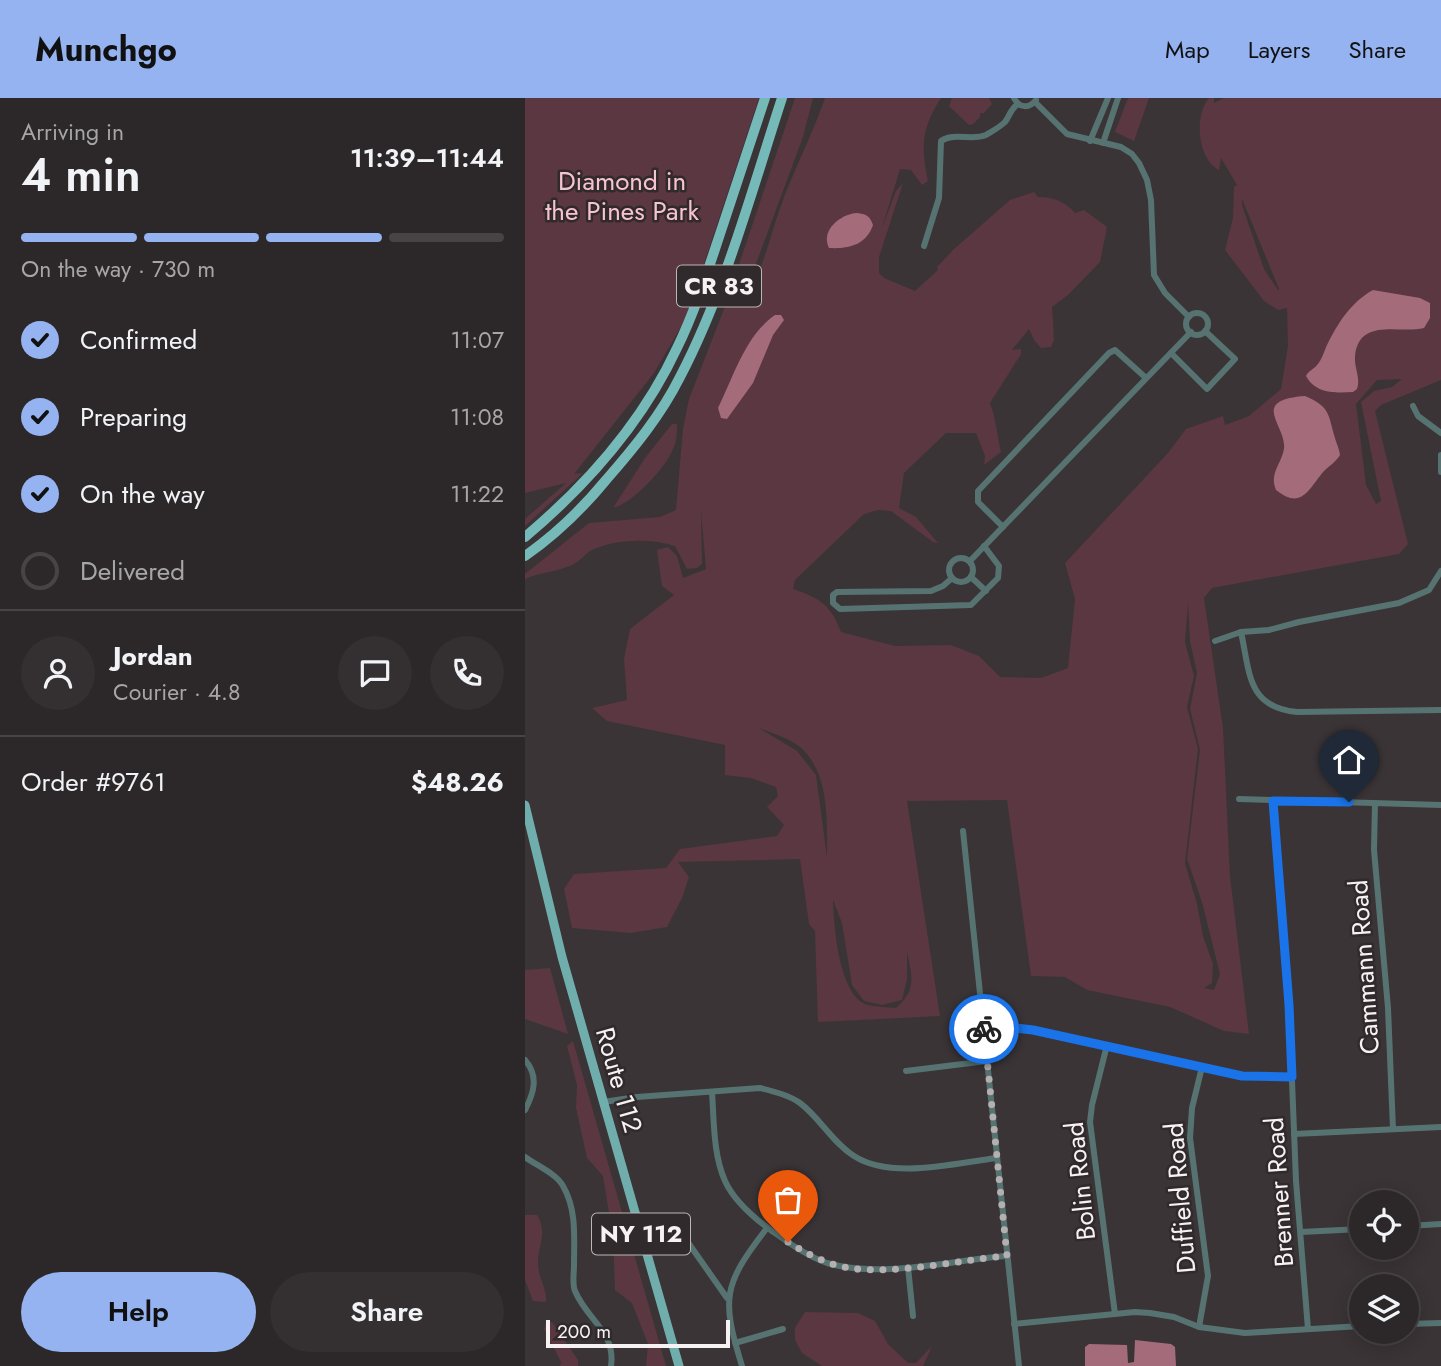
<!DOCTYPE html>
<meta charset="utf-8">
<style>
body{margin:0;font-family:Jost,sans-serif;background:#342f30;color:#f1f3f6;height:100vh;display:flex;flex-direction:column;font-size:26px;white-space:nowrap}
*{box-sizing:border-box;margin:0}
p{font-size:23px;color:#a6a5a8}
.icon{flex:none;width:38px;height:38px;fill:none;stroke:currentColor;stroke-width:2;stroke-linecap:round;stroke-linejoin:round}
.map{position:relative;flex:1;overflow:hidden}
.side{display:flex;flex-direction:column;background:#2c2728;width:525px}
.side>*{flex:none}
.fabs{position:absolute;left:824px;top:1092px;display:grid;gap:14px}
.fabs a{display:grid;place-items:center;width:70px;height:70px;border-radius:50%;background:#2c2728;box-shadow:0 4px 18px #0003,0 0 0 2px #484445;font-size:35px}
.scale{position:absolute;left:21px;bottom:18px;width:184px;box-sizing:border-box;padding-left:7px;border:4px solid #f6f2f3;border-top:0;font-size:19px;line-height:24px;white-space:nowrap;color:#f6f2f3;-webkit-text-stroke:5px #302a2c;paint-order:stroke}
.pin{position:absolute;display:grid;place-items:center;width:60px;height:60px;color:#fff;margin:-72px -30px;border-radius:50% 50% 50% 0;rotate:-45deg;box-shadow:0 0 7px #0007}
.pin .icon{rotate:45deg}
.courier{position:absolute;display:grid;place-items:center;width:70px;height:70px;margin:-35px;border:5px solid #1a73e8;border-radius:50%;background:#fff;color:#222;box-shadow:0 2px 9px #0007}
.head em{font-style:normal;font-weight:600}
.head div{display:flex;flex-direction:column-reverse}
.head{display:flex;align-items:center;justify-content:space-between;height:119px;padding:0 21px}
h1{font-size:46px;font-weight:600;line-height:52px}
.bar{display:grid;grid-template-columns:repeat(4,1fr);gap:10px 7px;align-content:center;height:84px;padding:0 21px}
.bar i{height:9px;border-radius:5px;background:#484445}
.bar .selected{background:#95b2f1}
.bar p{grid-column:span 4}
.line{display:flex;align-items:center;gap:18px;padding:0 21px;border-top:2px solid #484445}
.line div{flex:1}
.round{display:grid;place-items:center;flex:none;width:74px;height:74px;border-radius:37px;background:#342f30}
ol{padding:0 21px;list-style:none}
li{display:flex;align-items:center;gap:21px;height:77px}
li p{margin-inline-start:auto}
li .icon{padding:7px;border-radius:50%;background:#95b2f1;color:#111;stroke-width:4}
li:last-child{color:#a6a5a8}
li i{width:38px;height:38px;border:4px solid #484445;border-radius:50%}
.button{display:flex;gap:14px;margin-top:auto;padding:14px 21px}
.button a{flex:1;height:80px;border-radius:42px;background:#95b2f1;color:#111;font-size:28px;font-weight:600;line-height:80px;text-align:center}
.button a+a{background:#342f30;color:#f1f3f6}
header{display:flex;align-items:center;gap:42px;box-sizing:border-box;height:98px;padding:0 35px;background:#95b2f1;color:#111}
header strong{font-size:33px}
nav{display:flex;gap:38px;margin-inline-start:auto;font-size:24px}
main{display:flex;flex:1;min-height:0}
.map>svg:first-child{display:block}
</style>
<header>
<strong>Munchgo</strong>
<nav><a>Map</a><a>Layers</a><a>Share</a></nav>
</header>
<main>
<section class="side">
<div class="head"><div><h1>4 min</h1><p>Arriving in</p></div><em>11:39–11:44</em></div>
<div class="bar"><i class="selected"></i><i class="selected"></i><i class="selected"></i><i></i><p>On the way · 730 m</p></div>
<ol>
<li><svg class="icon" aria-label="check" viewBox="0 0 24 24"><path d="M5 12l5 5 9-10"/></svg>Confirmed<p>11:07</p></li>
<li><svg class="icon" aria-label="check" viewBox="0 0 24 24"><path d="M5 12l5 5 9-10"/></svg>Preparing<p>11:08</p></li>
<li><svg class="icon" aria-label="check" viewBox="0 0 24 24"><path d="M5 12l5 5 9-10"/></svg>On the way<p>11:22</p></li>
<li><i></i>Delivered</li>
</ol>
<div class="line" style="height:126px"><a class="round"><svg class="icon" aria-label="person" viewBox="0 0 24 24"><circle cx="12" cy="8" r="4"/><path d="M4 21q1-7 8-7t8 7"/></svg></a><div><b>Jordan</b><p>Courier · 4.8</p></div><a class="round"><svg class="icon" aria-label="chat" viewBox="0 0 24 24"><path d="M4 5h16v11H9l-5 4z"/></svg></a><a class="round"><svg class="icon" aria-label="phone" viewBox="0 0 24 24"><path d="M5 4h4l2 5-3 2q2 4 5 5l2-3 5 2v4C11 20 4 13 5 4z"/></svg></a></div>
<div class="line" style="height:91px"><div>Order #9761</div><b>$48.26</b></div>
<div class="button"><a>Help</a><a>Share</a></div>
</section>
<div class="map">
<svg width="916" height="1268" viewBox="0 0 916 1268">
<rect width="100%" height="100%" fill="#3a3436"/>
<!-- green -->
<g fill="#5a3741" fill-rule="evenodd">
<path d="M0,0h234l-73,220 -32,55 -80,101 9,-1 -58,53v-7l41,-36 -41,10z"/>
<path d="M270,0h18l-10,39 -63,170c23,-32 30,-73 44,-110 13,-33 29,-65 41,-99h116c-20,31 -20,49 -13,83l-6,4 -11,-15 -11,-1 -18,59 14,-37 7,-8 -24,74v16l5,5 31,13 23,-21 -1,-3 17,-18 56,-49 24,-8 4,5c15,0 27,4 37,16l9,-3 23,17 -7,35 -32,33 -16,12 2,33 -3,7 -10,1 -7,-8 -5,-11 -17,21 9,-1v5l-31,49c6,16 7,32 11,49l-17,13 1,-9 -9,-23h-30l-42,40 -5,35 17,9 22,26 -5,-1 -42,-31 -13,-1 -14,4 -69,66 -2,9c27,9 38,16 48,43l54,14 56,-1 28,11 21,21 41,1 27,-10 7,-69 -10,-36 103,-110 18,-24 37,-13 2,9 24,-9 32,-27 7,-43 -1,-38 -9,2 -14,-9 -39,-51 8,-32 1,-31 3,-2 -16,-27 -2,12c-22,-11 -25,-55 -10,-72h5v5l10,-5h217v282l-60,25 -6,6 33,133 -9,10 -187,34 -8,10 19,130 7,148 19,158 -25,-3 -54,-24 -83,-17 -22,-13 -34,-1 -24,-176 -100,1 33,215 -122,6 -3,-91 -6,-7 -9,-65 -122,3 11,15 -7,21 -15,29 -36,6 -59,-5 -8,-39 10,-15 92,-6 14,-19 97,-13 7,-11 -17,-18 11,-11 -2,-9 -25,-9 -26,-3v-30l-118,-24 -15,-13 35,-8 -3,-41 6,-30 44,-34 -12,-9 -5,-36 11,-3 9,9 6,22 23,-9 -5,-58 1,53 -5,4 -10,1 -12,-23c-24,-8 -58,-7 -81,3 -10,4 -13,14 -27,18 -14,5 -29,6 -42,12v-5l64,-51 71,-6 16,-7 7,-81 6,-30 35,-90zM717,101l37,90 -1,1 -14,-21 -22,-64zM877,281l-10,8 -18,4 -13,11 20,99 -5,3 -10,-19 -10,-81 21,-24zM663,505l2,38 7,32 -7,36 10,41 -13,109 15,43 18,72 -6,16 -10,-2 8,-5 1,-19 -10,-28 -6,-32 -12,-41 13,-114 -11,-42 7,-31 -9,-34zM234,630c13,5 30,10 41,19 30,26 27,75 27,110l-11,-82 -19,-24zM308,802l9,23 10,62 12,16 18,4 20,-5 5,-21v-27c5,24 10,38 -11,56 -9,-1 -19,-1 -28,-3 -29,-8 -34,-78 -35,-105z"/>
<path d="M427,0h37l3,6 -8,9h-4v4l-7,7 -4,1 -20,-19z"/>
<path d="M603,0h21l-15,43 -19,-9z"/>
<path d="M147,326h5c0,10 0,18 -5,27 -8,19 -40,52 -59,57l32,-50z"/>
<path d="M25,870l18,66 -43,-15v-49z"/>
<path d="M48,943l93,325h-20l2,-22 -16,-41 -17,-13 -2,-52 -10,-62 -16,-18 -11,-50 1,-23 -10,-39z"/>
<path d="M0,1117h12c11,18 1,29 1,49 0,13 9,24 8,38l-13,-1 -8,-21z"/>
<path d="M280,1214l53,1 17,8 13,23 20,19h8l16,-17 -9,20h-101l-20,-13 -7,-13v-12z"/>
<path d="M21,1224h6l26,38v6h-18l1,-4 -17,-33z"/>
</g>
<!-- water -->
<g fill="#a46b7b">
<path d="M332,115c9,1 13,3 16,12 -7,20 -24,24 -44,23 -9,-18 12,-34 28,-35z"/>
<path d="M848,192l47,8 10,5v15l-6,10c-25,6 -65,-11 -69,28 -1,12 6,22 2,33l-4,3c-18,1 -37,2 -47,-16 3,-6 7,-6 11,-11 5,-5 7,-14 10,-20 11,-22 24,-43 46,-55z"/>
<path d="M250,217h6l3,5 -11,15 -20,48 -26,36 -6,-1 -3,-10c16,-32 27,-72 57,-93z"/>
<path d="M780,298c26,11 23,19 30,42 2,7 4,10 5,17 -4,7 -10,10 -16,16 -15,17 -22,40 -48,19 -7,-17 5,-25 8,-41 3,-23 -36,-49 21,-53z"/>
<path d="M610,1242l36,4 4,3 1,19h-91v-19l4,-3 38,1 1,18 6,-1z"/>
</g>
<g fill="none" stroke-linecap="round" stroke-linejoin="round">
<!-- minor -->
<g stroke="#567372" stroke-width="6">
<path d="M489,0c5,10 15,11 22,2"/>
<path d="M510,4l32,32 54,13 11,7 7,9 8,17 4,20 3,75 11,18 24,24"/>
<path d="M565,43l18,-43"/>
<path d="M578,45l15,-45"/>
<path d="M399,148l15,-48 2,-57c13,-9 31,0 45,-6 5,-3 14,-8 19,-13 5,-6 5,-13 13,-18"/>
<circle cx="672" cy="226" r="11"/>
<path d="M646,255l36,36 28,-30 -30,-28"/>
<path d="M888,308l5,10 23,17"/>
<path d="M916,357v17"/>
<path d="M478,429l-25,-25v-11l131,-138 6,-3 31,28"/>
<circle cx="436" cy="472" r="12"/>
<path d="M445,463l221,-229"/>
<path d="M446,479l15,14"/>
<path d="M427,480l-9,8 -12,5 -94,1 -4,3v8l7,6 131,-4 27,-27 1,-12 -15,-20"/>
<path d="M716,534c9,41 6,75 56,80l144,-2"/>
<path d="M690,543l26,-9 28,-2 30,-8 100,-19 30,-13 12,-19"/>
<path d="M714,701l202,6"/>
<path d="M748,703l16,204 7,176 12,148"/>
<path d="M850,705l-1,47 14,158 5,121"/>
<path d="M438,733l56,535"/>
<path d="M458,928h15l35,4 209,46 50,1"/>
<path d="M582,947l-15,60 -2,17 25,192"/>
<path d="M0,962c14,16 9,33 0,50"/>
<path d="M381,973l81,-10"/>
<path d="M187,994c2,28 1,62 13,89 9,20 29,37 47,50 17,12 35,25 55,32 55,16 124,-3 180,-7"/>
<path d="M78,1004l34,-5 123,-9c13,3 29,7 40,15 20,15 32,39 54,53 37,24 101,7 143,2"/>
<path d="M769,1036l147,-7"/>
<path d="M0,1059c11,8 32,17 38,29 14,24 11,52 11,79 0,8 -2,19 1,26 12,29 41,41 36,75"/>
<path d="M882,1128l34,-2"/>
<path d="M155,1133l47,67"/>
<path d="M776,1134l60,-3"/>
<path d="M383,1169l5,49"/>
<path d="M489,1226l121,-12 15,1 24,4 25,10 46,6 116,-7"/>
<path d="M882,1226l34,-1"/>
<path d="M674,1229l9,-51 -18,-138 2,-30 10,-41"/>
<path d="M210,1245l48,-14"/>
<path d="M217,1268c-21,-68 -19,-81 25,-138"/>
</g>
<!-- primary -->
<path stroke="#70aead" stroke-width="9" d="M0,707l37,152 117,409"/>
<!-- trunk -->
<g stroke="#75bab8" stroke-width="10">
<path d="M0,439c63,-53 117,-114 152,-189 18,-37 30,-75 43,-114 15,-45 30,-91 45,-136"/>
<path d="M0,458c30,-21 58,-48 81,-76 28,-32 55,-65 74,-103 45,-86 72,-187 102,-279"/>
</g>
</g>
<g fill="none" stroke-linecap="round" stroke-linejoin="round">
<!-- done -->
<path stroke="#b4b0b1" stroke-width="7" stroke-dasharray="0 12.6" d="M263,1144c19,12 38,22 61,26 46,7 110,-8 158,-12l-23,-227"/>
<!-- route -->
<path stroke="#1a73e8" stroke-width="9" d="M459,931l-1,-3h14l36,4 209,46 50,1 -3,-72 -16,-204 76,1"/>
</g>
<g text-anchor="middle" stroke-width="5" stroke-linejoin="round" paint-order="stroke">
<!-- shield labels -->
<g fill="#302a2c" stroke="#bbb6b7" stroke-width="2">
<rect x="152" y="167.5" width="84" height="41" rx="5"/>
<rect x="67" y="1115.5" width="98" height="41" rx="5"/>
</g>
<g font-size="24" font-weight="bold" fill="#f6f2f3">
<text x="194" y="196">CR 83</text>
<text x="116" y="1144">NY 112</text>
</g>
<!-- park labels -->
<g font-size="26" fill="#f8c3d0" stroke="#302a2c">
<text x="97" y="92">Diamond in<tspan x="97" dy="30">the Pines Park</tspan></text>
</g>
<!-- street labels -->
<g font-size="26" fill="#f6f2f3" stroke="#302a2c">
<text transform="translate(839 869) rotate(-94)" y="9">Cammann Road</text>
<text transform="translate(94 982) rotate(74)" y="9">Route 112</text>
<text transform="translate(555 1083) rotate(-96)" y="9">Bolin Road</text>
<text transform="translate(754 1094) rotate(-94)" y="9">Brenner Road</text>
<text transform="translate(655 1100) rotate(-95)" y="9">Duffield Road</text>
</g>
</g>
</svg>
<div class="fabs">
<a><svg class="icon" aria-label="locate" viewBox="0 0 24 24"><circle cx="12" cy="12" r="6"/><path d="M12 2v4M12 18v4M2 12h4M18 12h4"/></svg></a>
<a><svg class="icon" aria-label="layers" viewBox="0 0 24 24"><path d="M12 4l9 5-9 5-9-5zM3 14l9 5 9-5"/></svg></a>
</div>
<div class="scale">200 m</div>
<div class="pin" style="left:263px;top:1144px;background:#ea580c"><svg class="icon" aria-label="bag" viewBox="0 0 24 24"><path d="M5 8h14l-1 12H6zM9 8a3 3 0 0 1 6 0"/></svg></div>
<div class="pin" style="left:824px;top:704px;background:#1f2937"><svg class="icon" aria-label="home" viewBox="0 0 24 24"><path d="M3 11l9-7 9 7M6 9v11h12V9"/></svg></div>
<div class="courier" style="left:459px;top:931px"><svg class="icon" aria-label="bike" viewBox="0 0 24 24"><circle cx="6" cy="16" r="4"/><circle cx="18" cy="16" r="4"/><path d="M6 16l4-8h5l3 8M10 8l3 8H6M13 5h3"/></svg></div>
</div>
</main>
